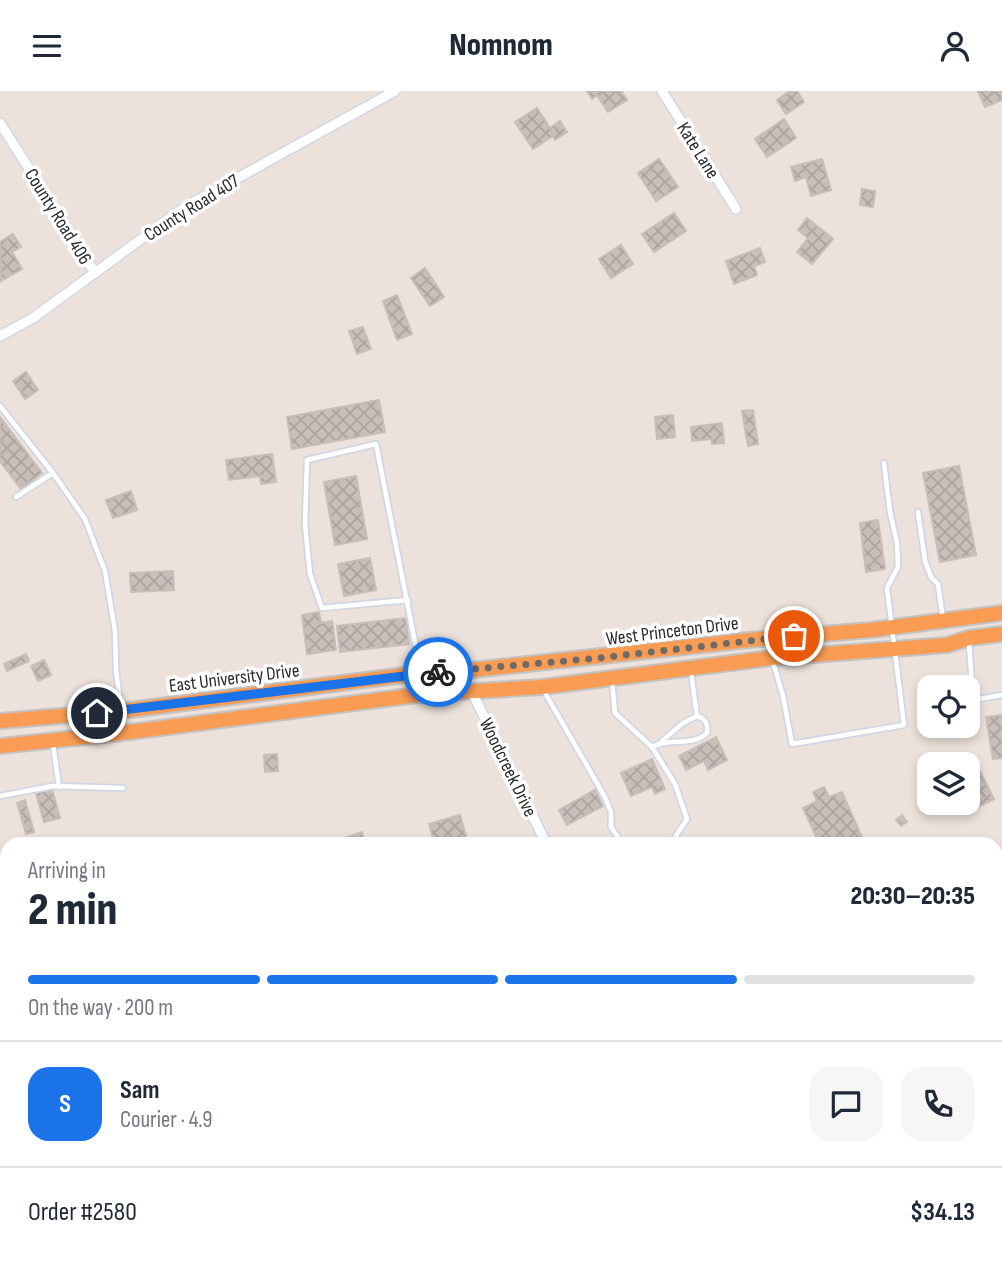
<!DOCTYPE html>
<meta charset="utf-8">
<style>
body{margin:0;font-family:"Sofia Sans Condensed",sans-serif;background:#f6f6f7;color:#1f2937;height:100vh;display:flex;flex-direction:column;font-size:26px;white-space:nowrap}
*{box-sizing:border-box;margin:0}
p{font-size:23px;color:#747a83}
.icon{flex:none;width:38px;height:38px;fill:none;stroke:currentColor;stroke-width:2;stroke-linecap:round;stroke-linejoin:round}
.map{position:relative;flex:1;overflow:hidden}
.details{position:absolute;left:0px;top:746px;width:1003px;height:436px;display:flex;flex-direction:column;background:#fff;border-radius:21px 21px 0 0;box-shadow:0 4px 10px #0003}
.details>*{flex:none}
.buttons{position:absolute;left:917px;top:584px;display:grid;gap:14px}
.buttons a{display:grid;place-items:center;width:63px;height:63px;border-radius:14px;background:#fff;box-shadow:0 4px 10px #0003;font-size:35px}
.pin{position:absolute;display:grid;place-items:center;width:60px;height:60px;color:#fff;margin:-30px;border:4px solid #fff;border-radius:50%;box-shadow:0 2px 7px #0007}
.courier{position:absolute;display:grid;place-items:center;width:70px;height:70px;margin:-35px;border:5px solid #1a73e8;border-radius:50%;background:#fff;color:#222;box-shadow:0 2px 9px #0007}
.head em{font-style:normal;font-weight:800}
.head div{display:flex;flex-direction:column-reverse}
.head{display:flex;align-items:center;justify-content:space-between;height:119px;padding:0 28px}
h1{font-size:46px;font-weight:800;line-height:52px}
.bar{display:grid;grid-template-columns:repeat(4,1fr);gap:10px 7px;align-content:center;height:84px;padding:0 28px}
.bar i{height:9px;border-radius:5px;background:#e0e1e3}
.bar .current{background:#1a73e8}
.bar p{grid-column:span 4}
.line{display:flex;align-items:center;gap:18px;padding:0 28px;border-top:2px solid #e0e1e3}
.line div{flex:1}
.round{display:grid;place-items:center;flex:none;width:74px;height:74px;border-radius:21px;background:#f6f6f7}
header{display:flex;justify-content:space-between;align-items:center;height:91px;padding:0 28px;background:#fff;font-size:32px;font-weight:800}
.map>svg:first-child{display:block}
</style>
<header><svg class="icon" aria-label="menu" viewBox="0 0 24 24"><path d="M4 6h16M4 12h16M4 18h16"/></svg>Nomnom<svg class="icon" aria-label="person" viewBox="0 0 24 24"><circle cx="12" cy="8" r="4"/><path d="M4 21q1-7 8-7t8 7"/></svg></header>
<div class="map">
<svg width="1002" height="1181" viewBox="0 0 1002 1181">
<defs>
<pattern id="building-cross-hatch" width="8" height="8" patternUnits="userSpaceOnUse" patternTransform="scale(1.75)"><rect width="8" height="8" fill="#c8bfbb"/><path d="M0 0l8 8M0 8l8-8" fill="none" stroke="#aca4a1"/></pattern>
</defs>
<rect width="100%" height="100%" fill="#ede2db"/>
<!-- building -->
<g fill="url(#building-cross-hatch)" stroke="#c8beb5" stroke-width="2">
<path d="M587,0h34l6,9 -19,12 -11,-17 -5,4z"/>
<path d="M790,0h7l7,11 -18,12 -9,-14z"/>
<path d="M978,0h24v9l-17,7z"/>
<path d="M537,17l13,20 10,-7 7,11 -12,8 -2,-4 -20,13 -18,-27z"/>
<path d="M784,28l12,19 -29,19 -12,-18z"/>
<path d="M659,68l19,28 -22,14 -18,-28z"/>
<path d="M822,68l9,31 -20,6 -5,-19 -11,4 -4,-14z"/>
<path d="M862,98l13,2 -2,16 -13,-2z"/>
<path d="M674,122l12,18 -32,21 -12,-18z"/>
<path d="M807,127l26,21 -21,25 -15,-12 11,-14 -10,-8z"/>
<path d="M13,143l8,13 -9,5 10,17 -21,12 -1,-39z"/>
<path d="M621,154l12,19 -22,14 -12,-19z"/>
<path d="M760,157l5,14 -11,4 3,9 -23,9 -8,-23z"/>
<path d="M425,177l19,29 -14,9 -19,-28z"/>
<path d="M397,204l15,39 -15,6 -14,-39z"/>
<path d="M363,236l8,22 -14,5 -8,-23z"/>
<path d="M26,281l12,18 -13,9 -12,-18z"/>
<path d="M379,309l6,32 -93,17 -5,-32z"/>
<path d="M753,319l5,34 -10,2 -6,-35z"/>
<path d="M673,324l2,22 -18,2 -2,-22z"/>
<path d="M0,326l42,56 -21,16 -21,-28z"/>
<path d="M722,332l2,20 -12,1v-5l-20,2 -1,-14z"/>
<path d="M272,363l4,28 -15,2 -1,-8 -31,4 -3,-20z"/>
<path d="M959,375l17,89 -36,7 -17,-89z"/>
<path d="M356,385l11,63 -32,6 -11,-63z"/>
<path d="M131,400l6,19 -24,8 -7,-18z"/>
<path d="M878,429l7,49 -19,3 -6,-49z"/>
<path d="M370,467l6,32 -32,6 -6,-32z"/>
<path d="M173,480l1,19 -43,2 -1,-19z"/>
<path d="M319,521l2,11 11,-2 4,29 -29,4 -5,-39z"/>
<path d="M406,527l3,26 -69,8 -3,-26z"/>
<path d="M26,563l3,7 -22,10 -3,-7z"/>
<path d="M44,569l7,15 -13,6 -7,-15z"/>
<path d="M1002,624v43l-9,1 -7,-42z"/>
<path d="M716,646l11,23 -19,10 -4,-9 -18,9 -7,-14z"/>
<path d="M277,663l1,17 -13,1 -1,-17z"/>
<path d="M652,668l13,30 -10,5 -3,-7 -21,9 -10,-23z"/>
<path d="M979,678l15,30 -14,7 -12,-23v-8z"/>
<path d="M824,696l5,10 13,-5 22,50 -45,1 -16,-35 14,-7 -4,-9z"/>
<path d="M52,698l8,29 -16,4 -8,-29z"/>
<path d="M595,699l8,16 -36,19 -8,-15z"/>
<path d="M928,703l1,9 -2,2 -5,-6z"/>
<path d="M25,709l9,32 -8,2 -9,-31z"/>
<path d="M460,724l8,28h-34l-5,-19z"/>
<path d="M902,724l5,7 -6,4 -5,-6z"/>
<path d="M362,741l3,11h-22l-2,-4z"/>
<path d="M1002,1131v27l-6,-10v-13z"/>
<path d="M238,1174h20l4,6 10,-6 4,7h-34z"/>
</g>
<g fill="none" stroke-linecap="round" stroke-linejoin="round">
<!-- service casing -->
<g stroke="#d0d7e3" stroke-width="8">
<g id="service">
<path d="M0,315l53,67 32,46 20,52 10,60 1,39 5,40"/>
<path d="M16,406l37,-24"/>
<path d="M918,421l7,49 6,16 7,7 5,35"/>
<path d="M408,509l-86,8 -12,-34 -5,-50 2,-64 69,-16 49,249"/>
<path d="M969,552l4,57 29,-5"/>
<path d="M773,571l10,34 9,48 112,-19 -17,-137 11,-21 -1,-24 -7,-31 -6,-49"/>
<path d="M612,590l3,32 37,34 23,37 12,35 -15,23 -5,1"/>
<path d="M544,600l61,106 6,15v15l11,16"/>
<path d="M662,650l21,-18 14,-7"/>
<path d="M53,653l6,43"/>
<path d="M652,656c17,-10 41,0 55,-14 1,-9 -1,-14 -10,-17l-6,-44"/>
<path d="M0,705l53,-10 70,2"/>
<path d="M973,1174l5,7"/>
</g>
</g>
<!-- minor casing -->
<g stroke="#d0d7e3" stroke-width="12">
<g id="minor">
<path d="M662,0l74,118"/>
<path d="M0,32l95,150"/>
<path d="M0,245l33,-18 152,-111 210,-116"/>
<path d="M472,601l74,151"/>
<path d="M0,847l7,11"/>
<path d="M996,1082l6,-4"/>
<path d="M209,1174l4,7"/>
<path d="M719,1174l1,7"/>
<path d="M843,1181l10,-7"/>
</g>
</g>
<!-- trunk casing -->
<g stroke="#c3c3c3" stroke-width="18">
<g id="trunk">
<path d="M0,630l121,-10 300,-38 51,-3 277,-30 122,-10 131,-17"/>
<path d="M0,655l122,-13 303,-39 117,-7 229,-29 176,-13 22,-7 33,-4"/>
</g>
</g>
<!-- service -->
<use href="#service" stroke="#fff" stroke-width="4.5"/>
<!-- minor -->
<use href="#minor" stroke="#fff" stroke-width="9"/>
<!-- trunk -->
<use href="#trunk" stroke="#fa9c54" stroke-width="14"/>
</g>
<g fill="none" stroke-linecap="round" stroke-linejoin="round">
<!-- done -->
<path stroke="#6e6a68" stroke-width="7" stroke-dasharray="0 12.6" d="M438,581l151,-13 205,-23"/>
<!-- route -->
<path stroke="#1a73e8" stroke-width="9" d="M97,622l341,-41"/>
</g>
<g text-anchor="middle" stroke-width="7" stroke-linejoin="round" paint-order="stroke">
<!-- street labels -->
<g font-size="19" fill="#2a2a2a" stroke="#fff">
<text transform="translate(699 59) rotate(58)" y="7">Kate Lane</text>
<text transform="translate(191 116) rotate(-32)" y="7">County Road 407</text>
<text transform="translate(59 125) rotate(58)" y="7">County Road 406</text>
<text transform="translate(672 539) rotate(-7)" y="7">West Princeton Drive</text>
<text transform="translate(234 586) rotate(-7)" y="7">East University Drive</text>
<text transform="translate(509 676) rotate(64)" y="7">Woodcreek Drive</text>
</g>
</g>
</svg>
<div class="buttons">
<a><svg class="icon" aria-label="locate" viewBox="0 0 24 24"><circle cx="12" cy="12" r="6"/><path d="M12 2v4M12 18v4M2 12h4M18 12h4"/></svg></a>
<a><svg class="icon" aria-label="layers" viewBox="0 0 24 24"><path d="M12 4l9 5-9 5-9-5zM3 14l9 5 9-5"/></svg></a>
</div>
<div class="pin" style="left:794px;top:545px;background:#ea580c"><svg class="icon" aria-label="bag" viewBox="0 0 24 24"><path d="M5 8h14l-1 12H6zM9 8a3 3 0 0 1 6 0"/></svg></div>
<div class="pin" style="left:97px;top:622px;background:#1f2937"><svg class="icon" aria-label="home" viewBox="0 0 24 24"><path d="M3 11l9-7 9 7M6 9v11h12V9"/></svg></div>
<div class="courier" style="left:438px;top:581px"><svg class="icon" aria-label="bike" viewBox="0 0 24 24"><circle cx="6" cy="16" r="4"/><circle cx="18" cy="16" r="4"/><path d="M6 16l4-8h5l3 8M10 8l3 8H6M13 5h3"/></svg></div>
<section class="details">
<div class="head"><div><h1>2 min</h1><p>Arriving in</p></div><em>20:30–20:35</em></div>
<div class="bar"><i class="current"></i><i class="current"></i><i class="current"></i><i></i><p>On the way · 200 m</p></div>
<div class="line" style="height:126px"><b class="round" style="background:#1a73e8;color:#fff">S</b><div><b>Sam</b><p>Courier · 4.9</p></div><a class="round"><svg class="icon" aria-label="chat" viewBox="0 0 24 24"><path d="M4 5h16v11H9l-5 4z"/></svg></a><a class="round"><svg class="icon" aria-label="phone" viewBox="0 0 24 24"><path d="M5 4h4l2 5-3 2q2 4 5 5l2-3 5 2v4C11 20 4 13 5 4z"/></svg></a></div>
<div class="line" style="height:91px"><div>Order #2580</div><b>$34.13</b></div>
</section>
</div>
